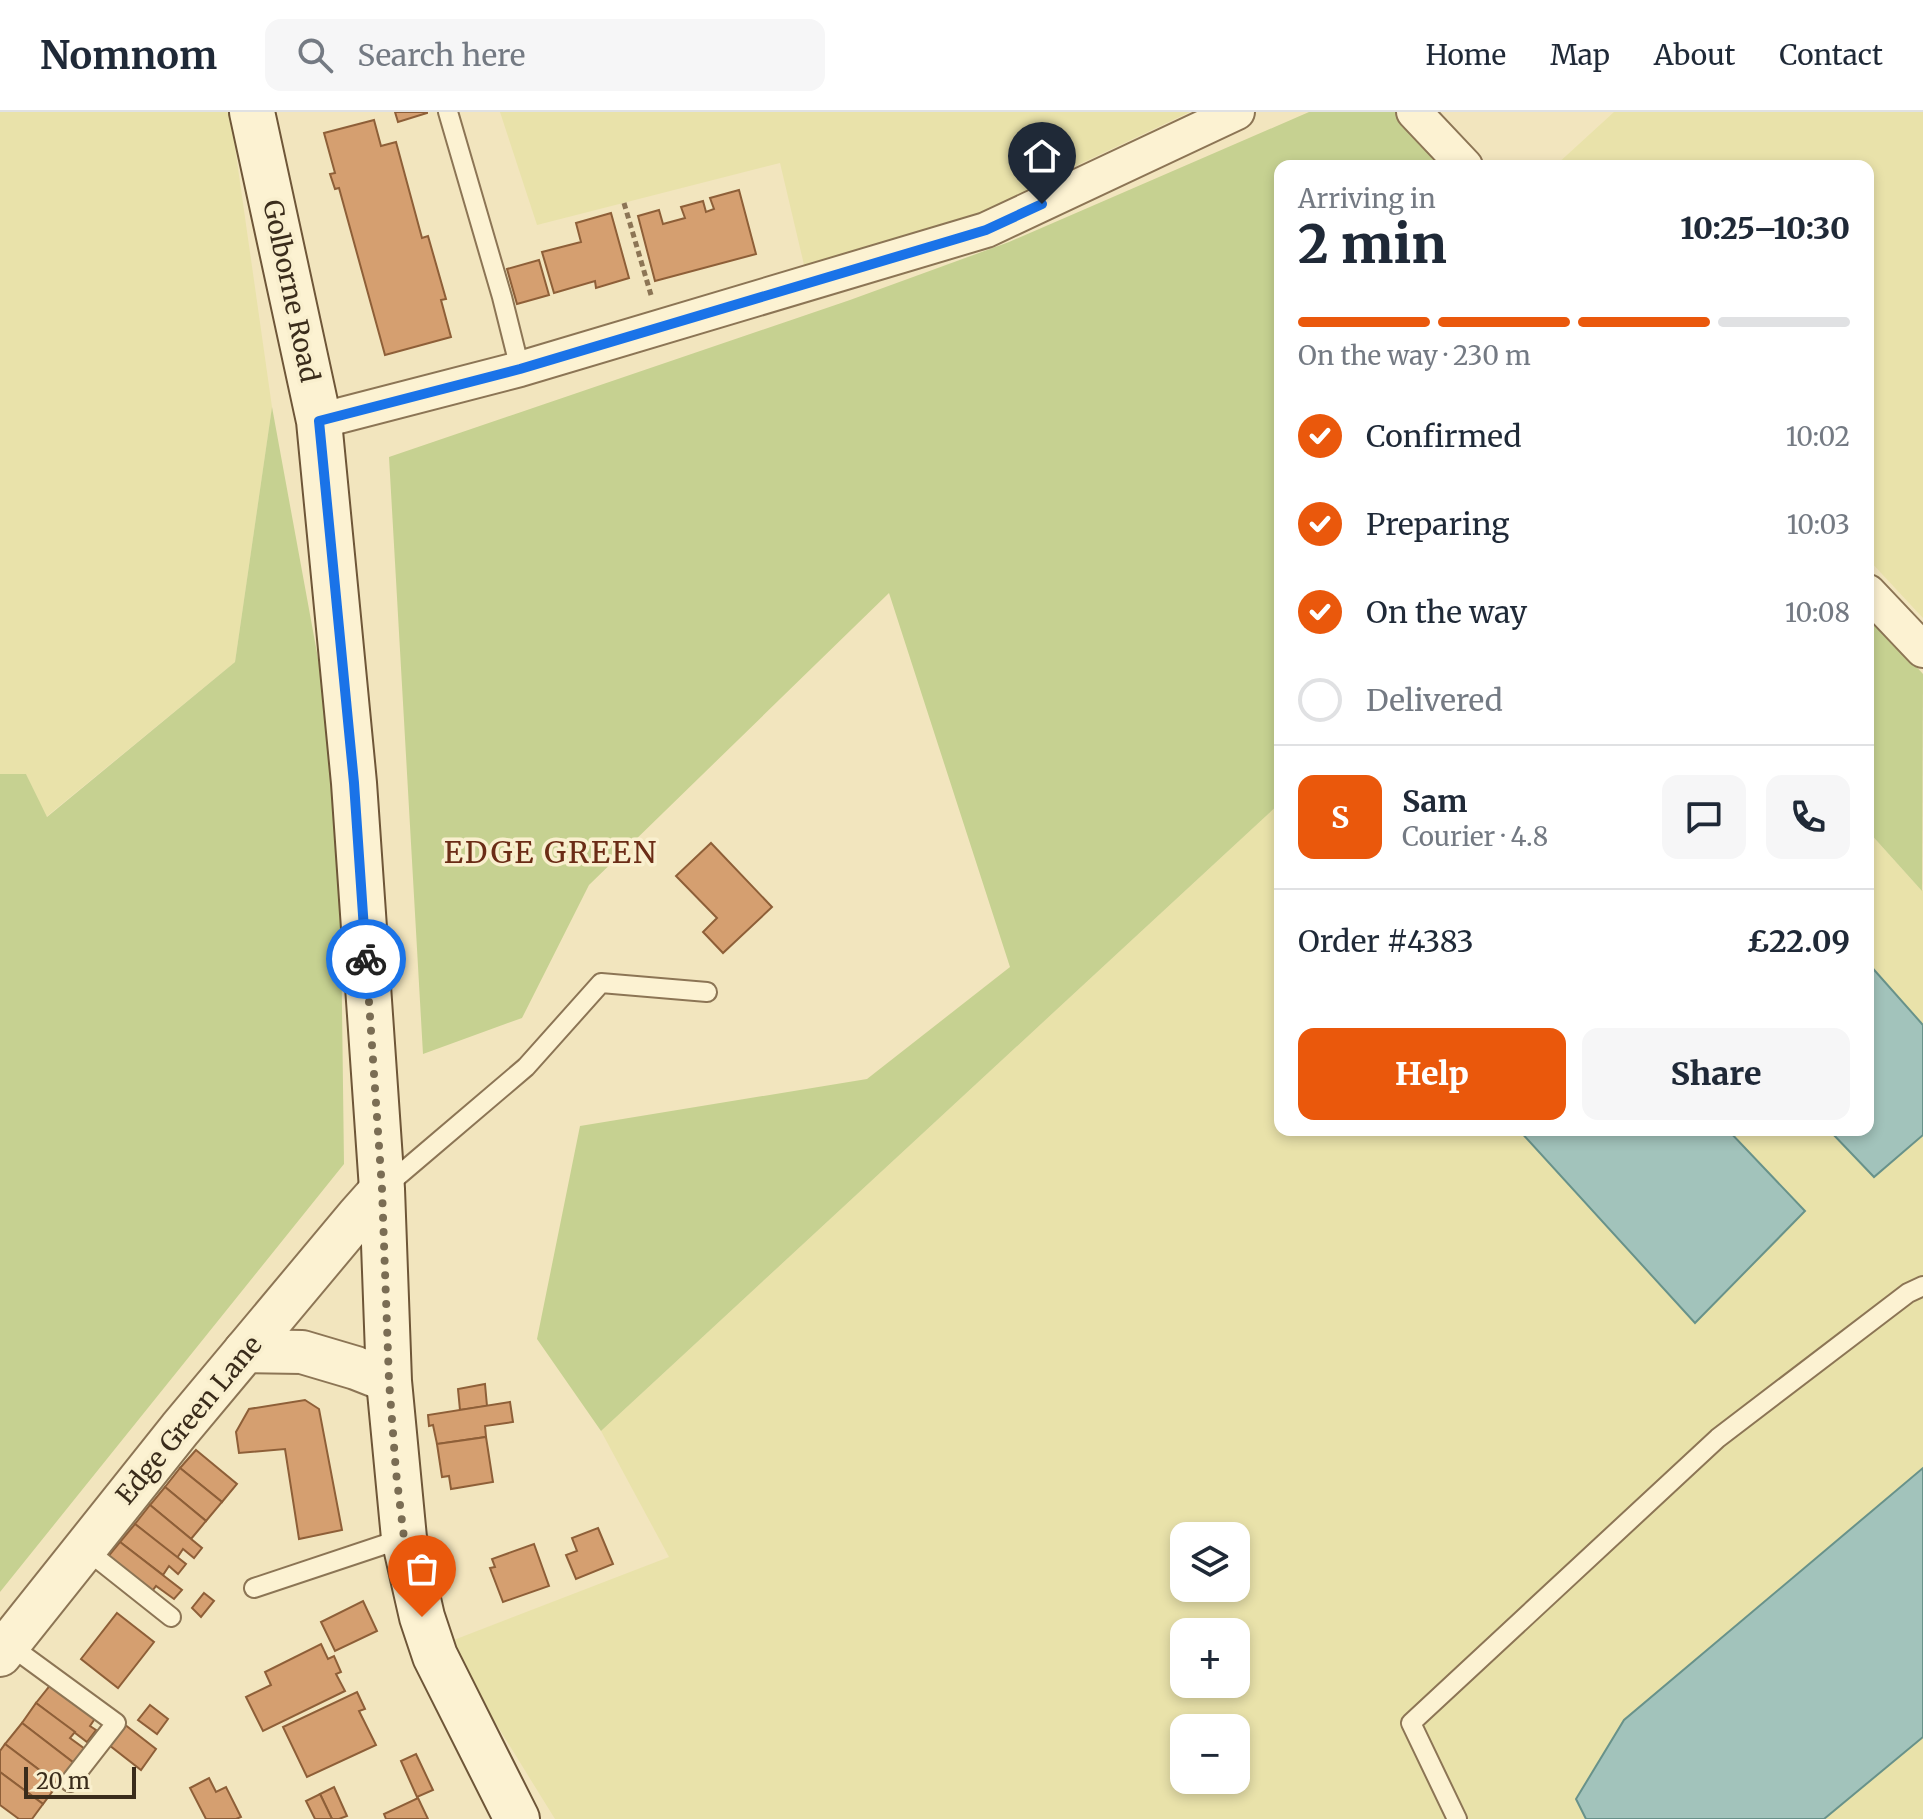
<!DOCTYPE html>
<meta charset="utf-8">
<style>
body{margin:0;font-family:Merriweather,serif;background:#f6f6f7;color:#1f2937;height:100vh;display:flex;flex-direction:column;font-size:30px;white-space:nowrap}
*{box-sizing:border-box;margin:0}
p{font-size:26px;color:#747a83}
.icon{flex:none;width:44px;height:44px;fill:none;stroke:currentColor;stroke-width:2;stroke-linecap:round;stroke-linejoin:round}
.map{position:relative;flex:1;overflow:hidden}
.drawer{position:absolute;left:1274px;top:48px;width:600px;height:976px;display:flex;flex-direction:column;background:#fff;border-radius:16px;box-shadow:0 4px 12px #0003}
.drawer>*{flex:none}
.tools{position:absolute;left:1170px;top:1410px;display:grid;gap:16px}
.tools a{display:grid;place-items:center;width:80px;height:80px;border-radius:16px;background:#fff;box-shadow:0 4px 12px #0003;font-size:40px}
.scale{position:absolute;left:24px;bottom:20px;width:112px;box-sizing:border-box;padding-left:8px;border:4px solid #3a2c1b;border-top:0;font-size:22px;line-height:28px;white-space:nowrap;color:#3a2c1b;-webkit-text-stroke:6px #f9efce;paint-order:stroke}
.pin{position:absolute;display:grid;place-items:center;width:68px;height:68px;color:#fff;margin:-82px -34px;border-radius:50% 50% 50% 0;rotate:-45deg;box-shadow:0 0 8px #0007}
.pin .icon{rotate:45deg}
.courier{position:absolute;display:grid;place-items:center;width:80px;height:80px;margin:-40px;border:6px solid #1a73e8;border-radius:50%;background:#fff;color:#222;box-shadow:0 2px 10px #0007}
.summary em{font-style:normal;font-weight:800}
.summary div{display:flex;flex-direction:column-reverse}
.summary{display:flex;align-items:center;justify-content:space-between;height:136px;padding:0 24px}
h1{font-size:52px;font-weight:800;line-height:60px}
.bar{display:grid;grid-template-columns:repeat(4,1fr);gap:12px 8px;align-content:center;height:96px;padding:0 24px}
.bar i{height:10px;border-radius:6px;background:#e0e1e3}
.bar .current{background:#ea580c}
.bar p{grid-column:span 4}
.line{display:flex;align-items:center;gap:20px;padding:0 24px;border-top:2px solid #e0e1e3}
.line div{flex:1}
.round{display:grid;place-items:center;flex:none;width:84px;height:84px;border-radius:16px;background:#f6f6f7}
ol{padding:0 24px;list-style:none}
li{display:flex;align-items:center;gap:24px;height:88px}
li p{margin-inline-start:auto}
li .icon{padding:8px;border-radius:50%;background:#ea580c;color:#fff;stroke-width:4}
li:last-child{color:#747a83}
li i{width:44px;height:44px;border:4px solid #e0e1e3;border-radius:50%}
.cta{display:flex;gap:16px;margin-top:auto;padding:16px 24px}
.cta a{flex:1;height:92px;border-radius:16px;background:#ea580c;color:#fff;font-size:32px;font-weight:800;line-height:92px;text-align:center}
.cta a+a{background:#f6f6f7;color:#1f2937}
header{display:flex;align-items:center;gap:48px;box-sizing:border-box;height:112px;padding:0 40px;background:#fff;border-bottom:2px solid #e0e1e3}
header strong{font-size:38px}
nav{display:flex;gap:44px;margin-inline-start:auto;font-size:28px}
.search{width:560px;height:72px;background:#f6f6f7;display:flex;align-items:center;gap:20px;box-sizing:border-box;padding:0 28px;border-radius:16px;color:#747a83;font-size:30px}
.map>svg:first-child{display:block}
</style>
<header>
<strong>Nomnom</strong>
<div class="search"><svg class="icon" aria-label="search" viewBox="0 0 24 24"><circle cx="10" cy="10" r="6"/><path d="M15 15l6 6"/></svg>Search here</div>
<nav><a>Home</a><a>Map</a><a>About</a><a>Contact</a></nav>
</header>
<div class="map">
<svg width="1923" height="1707" viewBox="0 0 1923 1707">
<rect width="100%" height="100%" fill="#f2e5be"/>
<!-- farmland -->
<g fill="#e9e2aa" fill-rule="evenodd">
<path d="M0,0h230l42,295 -37,255 -189,155 -20,-43h-26z"/>
<path d="M500,0h690l-123,58 7,33 -265,83 -29,-123 -243,62z"/>
<path d="M1614,0h309v506l-55,-59v-393h-313z"/>
<path d="M1280,691v327h588v-299l53,59h2v929h-1368l-109,-176 223,-86 -68,-126zM1184,1424h52v52h-52zM1184,1520h52v52h-52zM1184,1616h52v52h-52z"/>
</g>
<!-- green -->
<g fill="#c6d191">
<path d="M1309,0h101l49,54h-179v637l-679,628 -64,-92 43,-213 287,-47 143,-112 -121,-374 -300,292 -67,133 -99,36 -34,-597 461,-157 159,-58z"/>
<path d="M272,295l67,366 5,391 -344,428v-818h26l21,43 188,-155z"/>
<path d="M1868,502l55,60 -1,217 -54,-60z"/>
</g>
<!-- water -->
<g fill="#a2c3bb" stroke="#68928a" stroke-width="2">
<path d="M1868,851l55,62v110l-49,42 -45,-47h39z"/>
<path d="M1519,1018h209l77,81 -110,112z"/>
<path d="M1923,1356v269l-99,82h-238l-10,-20 48,-79z"/>
</g>
<!-- building -->
<g fill="#d59f70" stroke="#8e5f38" stroke-width="2">
<path d="M395,0h32v1l-29,9z"/>
<path d="M374,8l7,26 15,-4 26,96 6,-2 18,63 -5,1 10,37 -66,18 -46,-167 -4,1 -5,-15 5,-1 -11,-40z"/>
<path d="M739,78l17,64 -101,27 -17,-65 21,-6 4,14 22,-6 -4,-11 22,-6 3,11 8,-3 -4,-11z"/>
<path d="M611,101l18,65 -33,10 -1,-7 -41,12 -12,-41 39,-10 -5,-19z"/>
<path d="M539,148l10,35 -32,9 -10,-35z"/>
<path d="M711,731l61,64 -49,46 -20,-21 14,-14 -41,-42z"/>
<path d="M485,1272l2,22 -27,4 -2,-21z"/>
<path d="M305,1288l14,9 23,121 -43,9 -14,-90 -46,4 -3,-21 13,-23z"/>
<path d="M510,1290l3,20 -28,4 1,11 -49,7 -4,-19 -4,1 -1,-11z"/>
<path d="M486,1325l7,45 -42,7 -2,-13 -7,1 -5,-33z"/>
<path d="M196,1338l41,34 -15,18 -42,-34z"/>
<path d="M180,1356l42,34 -16,19 -41,-34z"/>
<path d="M165,1375l41,34 -15,18 -41,-34z"/>
<path d="M150,1393l52,43 -8,10 -11,-9 -6,9 -42,-34z"/>
<path d="M135,1412l51,40 -8,10 -9,-8 -6,9 -43,-33z"/>
<path d="M598,1416l15,36 -37,15 -10,-24 11,-4 -5,-13z"/>
<path d="M120,1430l62,48 -8,9 -18,-13 -6,8 -44,-35z"/>
<path d="M534,1432l15,42 -46,16 -13,-34 5,-1 -3,-8z"/>
<path d="M204,1481l10,8 -13,16 -9,-9z"/>
<path d="M363,1489l14,30 -42,20 -14,-29z"/>
<path d="M117,1501l37,29 -36,46 -37,-29z"/>
<path d="M321,1532l7,15 6,-3 7,16 -5,2 9,17 -82,40 -17,-34 25,-12 -6,-13z"/>
<path d="M52,1571l44,34 -6,9 6,4 -9,12 -51,-39z"/>
<path d="M357,1580l8,17 -6,2 17,34 -69,32 -24,-50z"/>
<path d="M36,1591l39,29 -5,6 15,11 -11,14 -52,-40z"/>
<path d="M150,1593l18,14 -11,15 -19,-14z"/>
<path d="M22,1611l52,40 -16,21 -53,-40z"/>
<path d="M124,1612l32,25 -15,21 -32,-25z"/>
<path d="M5,1632l53,40 -15,20 -43,-32v-21z"/>
<path d="M416,1642l17,36 -16,7 -16,-36z"/>
<path d="M0,1660l43,32 -11,15h-13l-19,-14z"/>
<path d="M209,1666l7,14 10,-5 15,30 -5,2h-30l-16,-31z"/>
<path d="M334,1675l13,29 -8,3h-7l-12,-25z"/>
<path d="M320,1682l12,25h-17l-9,-18z"/>
<path d="M418,1686l10,21h-42l-2,-5z"/>
</g>
<g fill="none" stroke-linecap="round" stroke-linejoin="round">
<!-- service casing -->
<g stroke="#8c7555" stroke-width="22">
<g id="service">
<path d="M448,0l54,185 18,72"/>
<path d="M385,1075l141,-120 75,-84 106,9"/>
<path d="M84,1436l87,69"/>
<path d="M254,1476l150,-50"/>
<path d="M8,1532l108,79 -46,59"/>
<path d="M1457,1707l-46,-96 307,-285 190,-145 15,-7"/>
</g>
</g>
<!-- minor casing -->
<g stroke="#8c7555" stroke-width="38">
<g id="minor">
<path d="M1414,0l51,54"/>
<path d="M319,309l201,-52 466,-139 251,-118"/>
<path d="M1868,480l55,58"/>
</g>
</g>
<!-- tertiary casing -->
<g stroke="#8c7555" stroke-width="46">
<g id="tertiary">
<path d="M245,1239l57,1 54,16 33,13"/>
<path d="M0,1543l180,-226 178,-213 24,-27"/>
</g>
</g>
<!-- secondary casing -->
<g stroke="#6e5638" stroke-width="48">
<path id="secondary" d="M252,0l67,309 35,362 28,406 7,192 15,157 18,79 13,39 82,163"/>
</g>
<!-- path -->
<path stroke="#8c7555" stroke-width="5" stroke-dasharray="6 4" stroke-linecap="butt" d="M624,91l27,92"/>
<!-- service -->
<use href="#service" stroke="#fcf2d2" stroke-width="18"/>
<!-- minor -->
<use href="#minor" stroke="#fcf2d2" stroke-width="34"/>
<!-- tertiary -->
<use href="#tertiary" stroke="#fcf2d2" stroke-width="42"/>
<!-- secondary -->
<use href="#secondary" stroke="#fcf2d2" stroke-width="44"/>
</g>
<g fill="none" stroke-linecap="round" stroke-linejoin="round">
<!-- done -->
<path stroke="#7a6d54" stroke-width="8" stroke-dasharray="0 14.4" d="M366,847l16,230 7,192 7,91 8,66 18,79"/>
<!-- route -->
<path stroke="#1a73e8" stroke-width="10" d="M366,847l-12,-176 -35,-362 201,-52 436,-130 30,-9 56,-26"/>
</g>
<g text-anchor="middle" stroke-width="7" stroke-linejoin="round" paint-order="stroke">
<!-- street labels -->
<g font-size="26" fill="#3a2c1b" stroke="#f9efce">
<text transform="translate(291 179) rotate(78)" y="9">Golborne Road</text>
<text transform="translate(189 1308) rotate(-50)" y="9">Edge Green Lane</text>
</g>
<!-- quarter labels -->
<g font-size="30" letter-spacing="2" fill="#6b2c16" stroke="#f9efce">
<text x="551" y="751">EDGE GREEN</text>
</g>
</g>
</svg>
<div class="tools">
<a><svg class="icon" aria-label="layers" viewBox="0 0 24 24"><path d="M12 4l9 5-9 5-9-5zM3 14l9 5 9-5"/></svg></a>
<a>+</a>
<a>−</a>
</div>
<div class="scale">20 m</div>
<div class="pin" style="left:422px;top:1505px;background:#ea580c"><svg class="icon" aria-label="bag" viewBox="0 0 24 24"><path d="M5 8h14l-1 12H6zM9 8a3 3 0 0 1 6 0"/></svg></div>
<div class="pin" style="left:1042px;top:92px;background:#1f2937"><svg class="icon" aria-label="home" viewBox="0 0 24 24"><path d="M3 11l9-7 9 7M6 9v11h12V9"/></svg></div>
<div class="courier" style="left:366px;top:847px"><svg class="icon" aria-label="bike" viewBox="0 0 24 24"><circle cx="6" cy="16" r="4"/><circle cx="18" cy="16" r="4"/><path d="M6 16l4-8h5l3 8M10 8l3 8H6M13 5h3"/></svg></div>
<section class="drawer">
<div class="summary"><div><h1>2 min</h1><p>Arriving in</p></div><em>10:25–10:30</em></div>
<div class="bar"><i class="current"></i><i class="current"></i><i class="current"></i><i></i><p>On the way · 230 m</p></div>
<ol>
<li><svg class="icon" aria-label="check" viewBox="0 0 24 24"><path d="M5 12l5 5 9-10"/></svg>Confirmed<p>10:02</p></li>
<li><svg class="icon" aria-label="check" viewBox="0 0 24 24"><path d="M5 12l5 5 9-10"/></svg>Preparing<p>10:03</p></li>
<li><svg class="icon" aria-label="check" viewBox="0 0 24 24"><path d="M5 12l5 5 9-10"/></svg>On the way<p>10:08</p></li>
<li><i></i>Delivered</li>
</ol>
<div class="line" style="height:144px"><b class="round" style="background:#ea580c;color:#fff">S</b><div><b>Sam</b><p>Courier · 4.8</p></div><a class="round"><svg class="icon" aria-label="chat" viewBox="0 0 24 24"><path d="M4 5h16v11H9l-5 4z"/></svg></a><a class="round"><svg class="icon" aria-label="phone" viewBox="0 0 24 24"><path d="M5 4h4l2 5-3 2q2 4 5 5l2-3 5 2v4C11 20 4 13 5 4z"/></svg></a></div>
<div class="line" style="height:104px"><div>Order #4383</div><b>£22.09</b></div>
<div class="cta"><a>Help</a><a>Share</a></div>
</section>
</div>
